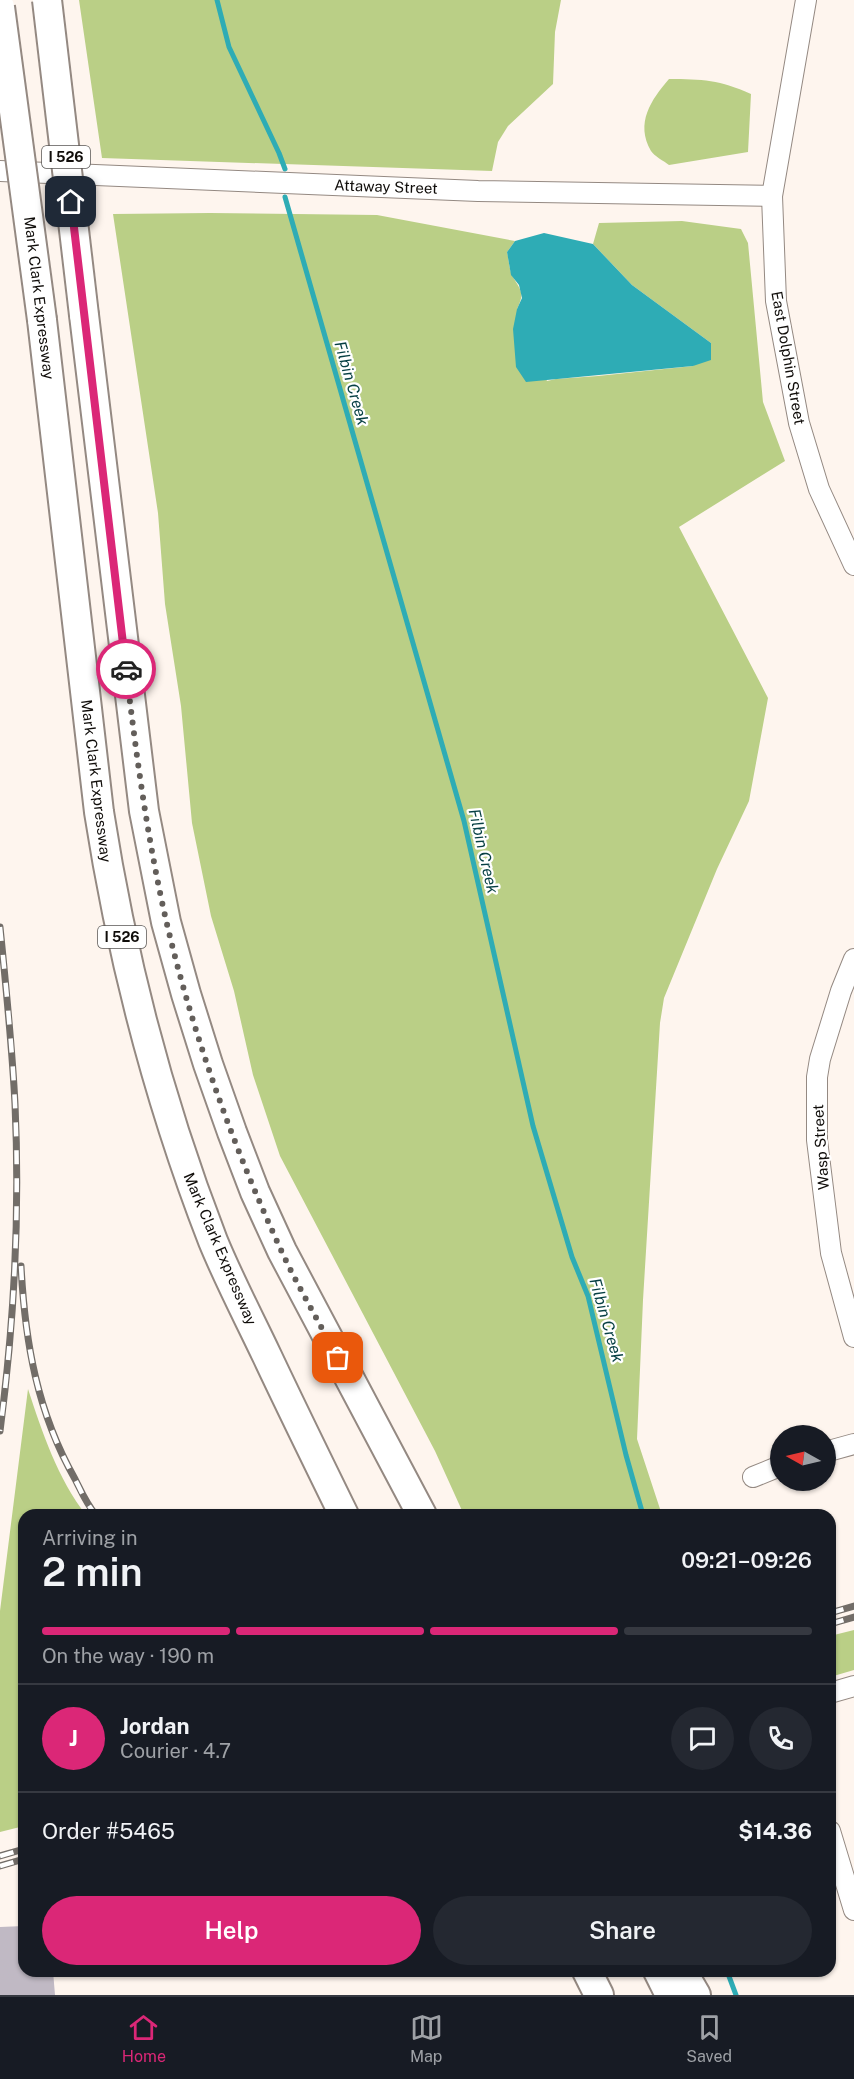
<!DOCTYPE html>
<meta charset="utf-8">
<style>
body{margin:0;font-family:"Public Sans",sans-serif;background:#242831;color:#f1f3f6;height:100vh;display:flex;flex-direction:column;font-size:22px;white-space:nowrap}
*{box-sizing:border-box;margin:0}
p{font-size:20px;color:#9ea1a6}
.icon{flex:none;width:33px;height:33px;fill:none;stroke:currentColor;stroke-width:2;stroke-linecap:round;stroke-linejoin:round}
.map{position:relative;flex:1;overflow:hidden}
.side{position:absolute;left:18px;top:1509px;width:818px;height:468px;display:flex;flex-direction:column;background:#171b24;border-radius:18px;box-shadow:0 2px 4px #0004}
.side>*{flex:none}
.needle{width:39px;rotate:278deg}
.controls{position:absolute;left:770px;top:1425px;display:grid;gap:12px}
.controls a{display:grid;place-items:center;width:66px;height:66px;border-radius:50%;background:#171b24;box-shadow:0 2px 4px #0004;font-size:30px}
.pin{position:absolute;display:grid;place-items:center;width:51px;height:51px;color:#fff;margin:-26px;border-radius:12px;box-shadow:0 3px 9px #0006}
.courier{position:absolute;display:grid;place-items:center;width:60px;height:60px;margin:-30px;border:4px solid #db2777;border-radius:50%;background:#fff;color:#222;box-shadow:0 2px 8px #0007}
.head em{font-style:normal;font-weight:600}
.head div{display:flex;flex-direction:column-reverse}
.head{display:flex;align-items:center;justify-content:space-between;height:102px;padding:0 24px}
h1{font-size:39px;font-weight:600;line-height:45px}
.bar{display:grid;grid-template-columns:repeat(4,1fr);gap:9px 6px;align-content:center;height:72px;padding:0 24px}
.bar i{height:8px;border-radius:4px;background:#363941}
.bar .selected{background:#db2777}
.bar p{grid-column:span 4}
.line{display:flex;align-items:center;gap:15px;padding:0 24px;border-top:2px solid #363941}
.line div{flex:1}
.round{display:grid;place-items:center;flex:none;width:63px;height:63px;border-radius:32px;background:#242831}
.button{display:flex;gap:12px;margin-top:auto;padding:12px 24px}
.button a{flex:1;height:69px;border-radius:36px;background:#db2777;color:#fff;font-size:24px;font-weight:600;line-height:69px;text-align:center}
.button a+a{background:#242831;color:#f1f3f6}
.tabs{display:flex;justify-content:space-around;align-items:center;height:84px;border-top:2px solid #363941;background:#171b24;font-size:16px;color:#9ea1a6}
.tabs a{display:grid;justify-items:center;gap:3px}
.tabs .selected{color:#db2777}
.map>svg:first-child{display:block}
</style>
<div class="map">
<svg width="854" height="1995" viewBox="0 0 854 1995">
<rect width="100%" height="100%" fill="#fef5ee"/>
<!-- green -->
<g fill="#bacf86">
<path d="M79,0h482l-6,32 -2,52 -45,42 -10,16 -6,29 -390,-13z"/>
<path d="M669,79c33,0 51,1 82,15l-3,58 -79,13c-5,-4 -15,-9 -18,-14 -16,-28 0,-51 18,-72z"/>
<path d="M210,213l167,2 138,26 -8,11c2,8 2,18 6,25 8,14 12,16 4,32l30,72 9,-2 42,-3 95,-10 18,-23 -79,-58 -39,-41 6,-21 83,-2 59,8 7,14 15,159 22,59 -106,66 89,171 -19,103 -32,68 -53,129 -4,25 -17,277 -6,139 25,76h-198l-29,-64 -155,-295 -27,-81 -19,-84 -23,-75 -19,-93 -11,-117 -16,-102 -7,-91 -45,-299z"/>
<path d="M28,1389c14,43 30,90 58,126h-62v311l-24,6v-221z"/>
<path d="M854,1630v40l-24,7v-41z"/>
</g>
<!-- water -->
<path fill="#2eacb5" d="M544,233l49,11 39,41 79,58v17l-18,6 -167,16 -10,-15 -3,-38 4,-20 5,-11 -3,-13 -8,-10 -4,-23 8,-11z"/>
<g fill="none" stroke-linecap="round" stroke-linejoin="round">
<!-- stream -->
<g stroke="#2eacb5" stroke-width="5">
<path d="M217,0l12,47 50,106 6,16"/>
<path d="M285,197l179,624 69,305 39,131 16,39 38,159 17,60"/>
<path d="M727,1971l9,24"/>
</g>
</g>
<!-- building -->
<path fill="#c0b9c4" d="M24,1926v45h29l2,24h-55v-68z"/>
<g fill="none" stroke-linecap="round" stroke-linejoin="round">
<!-- minor casing -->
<g stroke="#948982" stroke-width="22">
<g id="minor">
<path d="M806,0l-34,196 4,105 23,122 20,66 35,76"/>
<path d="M0,171l478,20 294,5"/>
<path d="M854,959l-13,32 -21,68 -3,18v63l14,113 23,84"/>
<path d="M825,1452l29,-8"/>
<path d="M753,1477l27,-11"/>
<path d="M830,1693l24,-7"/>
<path d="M830,1831l24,79"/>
</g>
</g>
<!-- highway casing -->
<g stroke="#948982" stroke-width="32">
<g id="highway">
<path d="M84,315l60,496 22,111 20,72 22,70 24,68 23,60 27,59 140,264"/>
<path d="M42,320l57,492c23,147 60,290 114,429 16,39 36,77 54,115 25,53 51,106 77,159"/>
<path d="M587,1971l12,24"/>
<path d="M658,1971l12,24"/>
<path d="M682,1971l14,24"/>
</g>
</g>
<!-- minor -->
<use href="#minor" stroke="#fff" stroke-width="20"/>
<!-- highway -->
<use href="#highway" stroke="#fff" stroke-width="28"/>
<!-- rail casing -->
<g stroke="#726d68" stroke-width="7">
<g id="rail">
<path d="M0,927c6,59 12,118 15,177 5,109 -1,220 -15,327"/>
<path d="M21,1266c4,76 16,146 54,213 6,12 12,26 21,36"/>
<path d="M830,1613l24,-7"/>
<path d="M830,1624l24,-7"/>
<path d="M0,1856l24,-7"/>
<path d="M0,1866l24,-7"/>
</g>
</g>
<!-- rail -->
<use href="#rail" stroke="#fff" stroke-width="4.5" stroke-dasharray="14" stroke-linecap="butt"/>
<!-- highway-bridge casing -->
<g stroke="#948982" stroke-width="32" stroke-linecap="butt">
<g id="highway-bridge">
<path d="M47,0l37,315"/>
<path d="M0,7l42,313"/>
</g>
</g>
<!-- highway-bridge -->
<use href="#highway-bridge" stroke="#fff" stroke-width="28"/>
</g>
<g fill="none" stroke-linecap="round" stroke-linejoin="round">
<!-- done -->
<path stroke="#635e5a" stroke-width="6" stroke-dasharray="0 10.8" d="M126,669c10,84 21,168 40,251 26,112 67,226 115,330 17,37 38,72 57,108"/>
<!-- route -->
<path stroke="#db2777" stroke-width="8" d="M71,202l55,467"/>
</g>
<g text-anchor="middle" stroke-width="4.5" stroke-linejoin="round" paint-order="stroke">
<!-- shield labels -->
<g fill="#fff" stroke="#585654" stroke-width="1.5">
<rect x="42" y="146" width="48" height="22" rx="4.5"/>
<rect x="98" y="926" width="48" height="22" rx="4.5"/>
</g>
<g font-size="14" font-weight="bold" fill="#100d0a">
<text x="66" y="162">I 526</text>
<text x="122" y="942">I 526</text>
</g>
<!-- street labels -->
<g font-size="15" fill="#100d0a" stroke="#fff">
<text transform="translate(386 187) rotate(2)" y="5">Attaway Street</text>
<text transform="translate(39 298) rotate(83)" y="5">Mark Clark Expressway</text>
<text transform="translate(788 358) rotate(80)" y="5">East Dolphin Street</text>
<text transform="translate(96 781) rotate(83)" y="5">Mark Clark Expressway</text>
<text transform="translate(821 1147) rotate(-94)" y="5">Wasp Street</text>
<text transform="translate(220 1249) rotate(67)" y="5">Mark Clark Expressway</text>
</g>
<!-- water labels -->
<g font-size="16" font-style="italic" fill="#063f43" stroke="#fff">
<text transform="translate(352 383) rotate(74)" y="6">Filbin Creek</text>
<text transform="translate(484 851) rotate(77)" y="6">Filbin Creek</text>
<text transform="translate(607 1320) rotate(74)" y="6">Filbin Creek</text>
</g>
</g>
</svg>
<div class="controls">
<a><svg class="needle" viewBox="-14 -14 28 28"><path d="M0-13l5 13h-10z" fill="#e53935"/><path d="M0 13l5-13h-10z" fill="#9ea1a6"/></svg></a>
</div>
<div class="pin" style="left:338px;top:1358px;background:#ea580c"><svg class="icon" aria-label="bag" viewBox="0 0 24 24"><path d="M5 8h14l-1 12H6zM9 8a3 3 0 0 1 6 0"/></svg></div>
<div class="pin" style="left:71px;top:202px;background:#1f2937"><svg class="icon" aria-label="home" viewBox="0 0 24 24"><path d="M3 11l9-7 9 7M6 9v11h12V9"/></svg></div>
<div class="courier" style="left:126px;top:669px"><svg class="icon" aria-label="car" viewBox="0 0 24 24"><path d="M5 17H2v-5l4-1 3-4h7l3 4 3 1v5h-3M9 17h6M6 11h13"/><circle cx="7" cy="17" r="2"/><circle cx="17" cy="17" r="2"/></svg></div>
<section class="side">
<div class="head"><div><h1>2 min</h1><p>Arriving in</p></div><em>09:21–09:26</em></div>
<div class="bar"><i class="selected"></i><i class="selected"></i><i class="selected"></i><i></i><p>On the way · 190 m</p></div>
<div class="line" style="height:108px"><b class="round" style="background:#db2777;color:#fff">J</b><div><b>Jordan</b><p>Courier · 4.7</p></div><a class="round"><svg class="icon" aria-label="chat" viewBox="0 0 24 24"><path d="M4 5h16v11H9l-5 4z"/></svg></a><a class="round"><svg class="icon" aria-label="phone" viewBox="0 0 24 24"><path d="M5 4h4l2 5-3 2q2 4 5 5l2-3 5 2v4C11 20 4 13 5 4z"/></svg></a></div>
<div class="line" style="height:78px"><div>Order #5465</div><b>$14.36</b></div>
<div class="button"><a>Help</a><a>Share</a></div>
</section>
</div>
<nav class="tabs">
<a class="selected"><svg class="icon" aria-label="home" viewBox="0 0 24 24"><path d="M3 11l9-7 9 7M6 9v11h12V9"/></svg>Home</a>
<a><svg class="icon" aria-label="map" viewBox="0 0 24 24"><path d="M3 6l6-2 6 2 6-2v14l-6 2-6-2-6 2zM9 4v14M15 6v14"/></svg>Map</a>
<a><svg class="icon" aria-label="saved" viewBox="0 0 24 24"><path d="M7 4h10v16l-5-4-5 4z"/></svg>Saved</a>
</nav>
